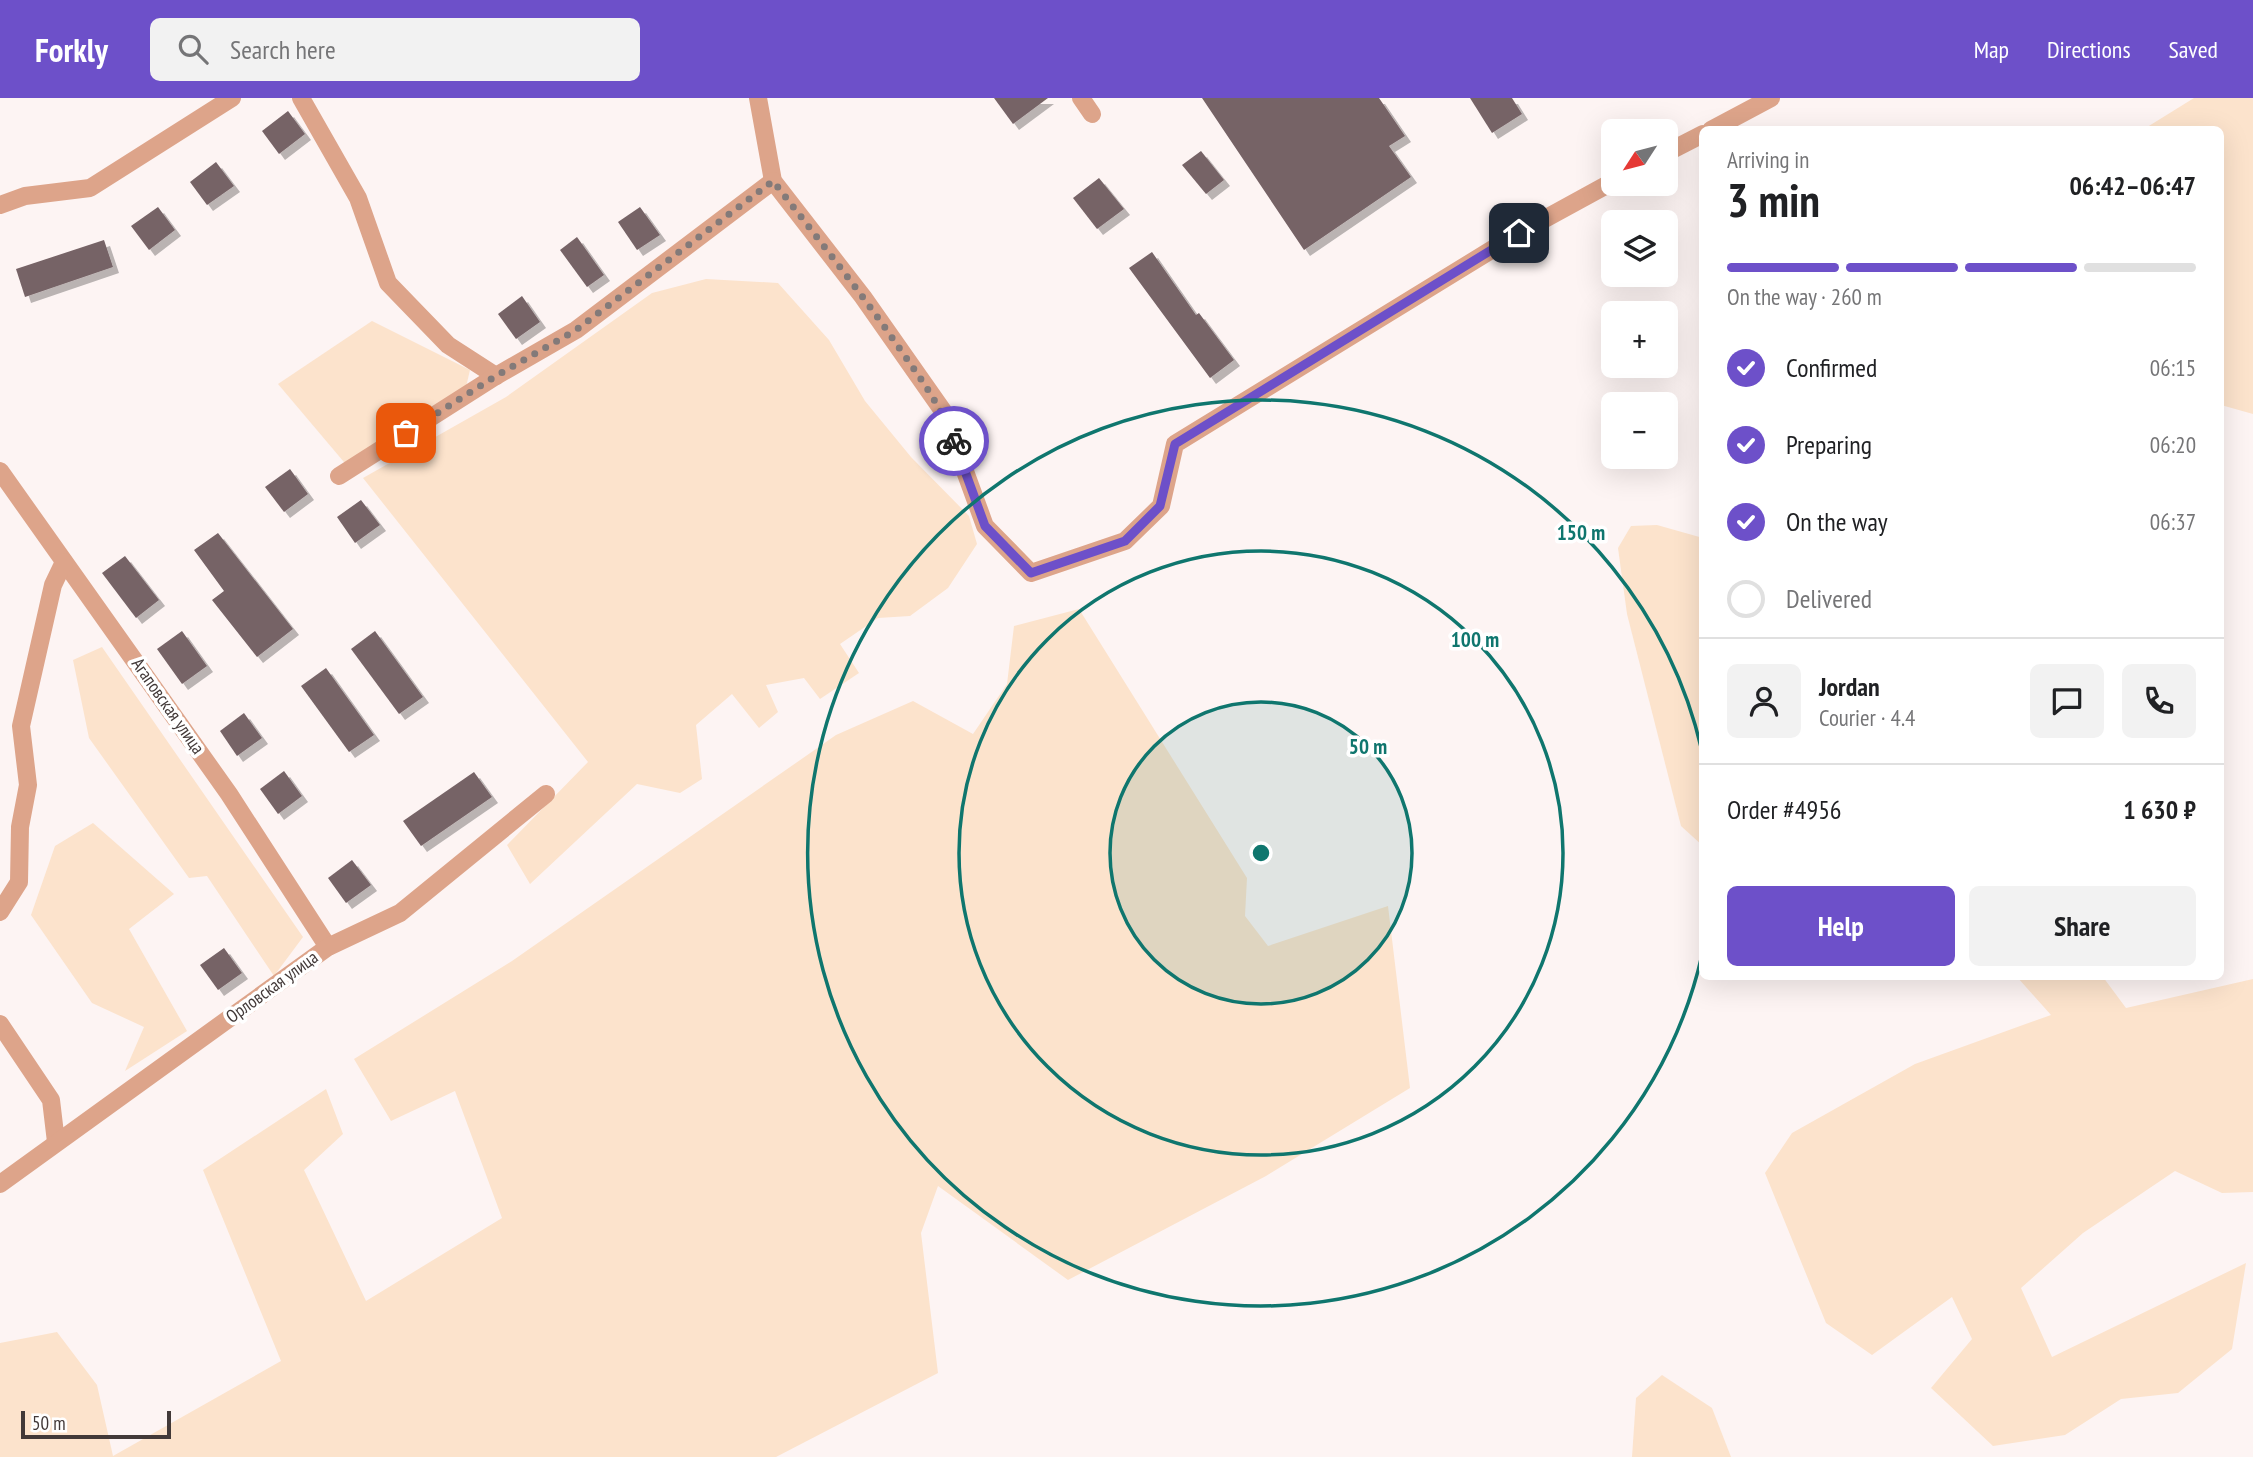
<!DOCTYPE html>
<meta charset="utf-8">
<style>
body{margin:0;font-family:"PT Sans Narrow",sans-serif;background:#f2f2f2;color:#202124;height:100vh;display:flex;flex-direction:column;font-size:26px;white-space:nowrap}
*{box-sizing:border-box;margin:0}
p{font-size:23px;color:#757577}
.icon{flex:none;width:38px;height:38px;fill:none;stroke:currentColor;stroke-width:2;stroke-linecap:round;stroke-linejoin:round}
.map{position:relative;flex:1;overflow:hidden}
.sheet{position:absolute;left:1699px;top:28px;width:525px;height:854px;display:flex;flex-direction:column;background:#fff;border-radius:10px;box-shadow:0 7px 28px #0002}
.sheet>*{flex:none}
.needle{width:46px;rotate:234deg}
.tools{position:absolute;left:1601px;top:21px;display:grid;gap:14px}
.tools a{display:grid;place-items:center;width:77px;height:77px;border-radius:10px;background:#fff;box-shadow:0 7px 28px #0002;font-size:35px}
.scale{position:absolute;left:21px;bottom:18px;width:150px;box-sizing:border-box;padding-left:7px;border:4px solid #423938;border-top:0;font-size:19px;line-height:24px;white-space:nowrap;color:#423938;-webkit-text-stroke:5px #fff;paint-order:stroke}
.pin{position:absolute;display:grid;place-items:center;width:60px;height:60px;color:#fff;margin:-30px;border-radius:14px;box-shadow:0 4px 10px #0006}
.courier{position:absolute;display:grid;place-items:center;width:70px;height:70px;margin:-35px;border:5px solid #6d50c9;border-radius:50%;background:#fff;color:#222;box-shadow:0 2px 9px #0007}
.headline em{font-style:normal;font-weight:700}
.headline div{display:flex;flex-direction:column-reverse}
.headline{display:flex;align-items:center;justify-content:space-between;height:119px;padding:0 28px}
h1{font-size:46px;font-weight:700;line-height:52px}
.bar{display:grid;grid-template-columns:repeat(4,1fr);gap:10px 7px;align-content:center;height:84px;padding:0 28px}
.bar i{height:9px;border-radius:5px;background:#e0e0e0}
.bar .active{background:#6d50c9}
.bar p{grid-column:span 4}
.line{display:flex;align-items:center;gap:18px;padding:0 28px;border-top:2px solid #e0e0e0}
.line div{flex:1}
.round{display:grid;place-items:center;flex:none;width:74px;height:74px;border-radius:10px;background:#f2f2f2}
ol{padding:0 28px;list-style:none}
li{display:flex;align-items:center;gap:21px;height:77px}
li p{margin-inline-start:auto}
li .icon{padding:7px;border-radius:50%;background:#6d50c9;color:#fff;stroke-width:4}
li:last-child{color:#757577}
li i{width:38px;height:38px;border:4px solid #e0e0e0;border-radius:50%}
.button{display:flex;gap:14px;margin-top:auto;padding:14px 28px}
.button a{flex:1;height:80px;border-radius:10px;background:#6d50c9;color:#fff;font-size:28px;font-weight:700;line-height:80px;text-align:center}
.button a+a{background:#f2f2f2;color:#202124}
header{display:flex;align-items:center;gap:42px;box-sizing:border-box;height:98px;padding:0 35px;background:#6d50c9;color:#fff}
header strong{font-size:33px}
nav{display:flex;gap:38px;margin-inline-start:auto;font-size:24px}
.search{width:490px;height:63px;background:#f2f2f2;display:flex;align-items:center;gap:18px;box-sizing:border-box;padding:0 24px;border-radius:10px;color:#757577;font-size:26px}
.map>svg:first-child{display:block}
</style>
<header>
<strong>Forkly</strong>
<div class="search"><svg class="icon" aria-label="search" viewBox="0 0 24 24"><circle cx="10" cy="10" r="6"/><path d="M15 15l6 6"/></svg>Search here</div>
<nav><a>Map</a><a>Directions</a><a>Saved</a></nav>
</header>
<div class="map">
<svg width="2253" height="1359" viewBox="0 0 2253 1359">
<defs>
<filter id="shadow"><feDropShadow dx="6" dy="6" stdDeviation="0" flood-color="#0004"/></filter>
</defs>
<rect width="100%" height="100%" fill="#fdf4f3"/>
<!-- green -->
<g fill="#fce3cc">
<path d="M2194,0h59v316l-32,-9v-275l-77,-1z"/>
<path d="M706,181l72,4 51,57 36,61 46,56 58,59 8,28 -29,44 -38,28 -32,2 -38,26 19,29 -39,26 -16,-21 -38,7 12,27 -19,16 -27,-34 -36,31 6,54 -22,14 -43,-9 -107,100 -23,-39 81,-83 -225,-284 143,-81 146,-104z"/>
<path d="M372,223l98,49 -4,17 -117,81 -71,-84z"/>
<path d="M1657,427l46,13v308l-22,-20 -54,-212 -9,-66 13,-22z"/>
<path d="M1079,511l168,269 -2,38 23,30 120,-40 22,182 -144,88 -198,104 -130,-94 -17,47 17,140 -162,84h-776v-114l57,-11 40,53 16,71 168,-95 -78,-191 123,-81 17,45 -39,36 62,131 136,-83 -47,-127 -64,30 -37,-62 158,-98 324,-226 77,-34 60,33 34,-50 7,-58z"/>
<path d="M102,549l201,290 -29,39 -67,-100 -18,2 -100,-140 -16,-78z"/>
<path d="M93,725l81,71 -45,35 58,102 -62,40 19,-44 -52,-24 -61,-88 24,-69z"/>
<path d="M2017,879h86l23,31 127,-29v213l-31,1 -47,-22 -92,62 -62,55 31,69 194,-94 -14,86 -54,44 -57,6 -56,36 -72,11 -62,-58 41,-49 -20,-42 -80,58 -46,-32 -61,-150 27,-40 123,-69 136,-49z"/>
<path d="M1662,1277l50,33 19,49h-99l4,-59z"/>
</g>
<!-- building -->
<g fill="#766366" filter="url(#shadow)">
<path d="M994,0h54l-35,26z"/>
<path d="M1202,0h177l26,38 -16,10 22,31 -107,73z"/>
<path d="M1470,0h42l10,16 -30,19z"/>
<path d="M288,13l17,23 -26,20 -17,-23z"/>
<path d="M1201,53l23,29 -18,14 -24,-29z"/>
<path d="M216,64l18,24 -27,19 -17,-23z"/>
<path d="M1099,80l25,31 -27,20 -24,-31z"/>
<path d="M158,109l17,23 -26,20 -18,-24z"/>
<path d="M640,109l20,28 -23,15 -19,-28z"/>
<path d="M577,139l27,38 -17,12 -27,-37z"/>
<path d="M104,142l9,27 -88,30 -9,-28z"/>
<path d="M1152,154l44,63 3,-2 35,47 -24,18 -81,-110z"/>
<path d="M522,198l18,26 -24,17 -18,-25z"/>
<path d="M290,371l18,25 -24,18 -19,-25z"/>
<path d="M361,402l19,25 -25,18 -18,-26z"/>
<path d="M218,435l75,96 -36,28 -45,-57 12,-9 -30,-41z"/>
<path d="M125,458l34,44 -23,18 -34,-45z"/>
<path d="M182,533l25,35 -25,18 -25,-35z"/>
<path d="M375,533l48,66 -24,17 -48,-65z"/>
<path d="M326,570l48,67 -25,17 -48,-66z"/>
<path d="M244,615l18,25 -25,18 -17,-25z"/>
<path d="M284,673l18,25 -24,18 -18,-25z"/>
<path d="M474,674l18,25 -71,49 -18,-25z"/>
<path d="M352,762l19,25 -25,18 -18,-25z"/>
<path d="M224,850l18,25 -24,17 -18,-25z"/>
</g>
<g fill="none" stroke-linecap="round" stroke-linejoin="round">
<!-- street -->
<g stroke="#dda48a" stroke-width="18">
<path d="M301,0l57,100 30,85 60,62 48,31"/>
<path d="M758,0l15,83 90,116 80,114 42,115 46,47 94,-32 36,-35 14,-62 344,-211 95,-52"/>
<path d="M1081,0l11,16"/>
<path d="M1711,32l60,-32"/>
<path d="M1666,55l37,-19"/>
<path d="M0,107l25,-9 65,-8 142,-90"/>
<path d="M0,373l229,323 99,153"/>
<path d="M339,378l157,-100 80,-46 197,-149"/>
<path d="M0,814l19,-30 1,-55 8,-42 -7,-59 32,-141 11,-23"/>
<path d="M0,926l51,76 5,42"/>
<path d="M0,1086l328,-237 72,-34 146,-119"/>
</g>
</g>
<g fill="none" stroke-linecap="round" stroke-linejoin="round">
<!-- done -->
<path stroke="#837a79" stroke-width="7" stroke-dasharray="0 12.6" d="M406,335l90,-57 80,-46 197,-149c43,55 87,110 127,168 21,30 41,57 54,92"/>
<!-- route -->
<path stroke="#6d50c9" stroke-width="9" d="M954,343l31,85 46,47 94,-32 35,-35 15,-62 344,-211"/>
</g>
<!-- distance rings -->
<circle cx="1261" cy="755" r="151" fill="#0f766e" fill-opacity=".12"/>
<g fill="none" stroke="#0f766e" stroke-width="3.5">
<circle cx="1261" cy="755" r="151"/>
<circle cx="1261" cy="755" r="302"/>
<path d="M1702 857A453 453 0 1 1 1702 653"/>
</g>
<g text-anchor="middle" stroke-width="7" stroke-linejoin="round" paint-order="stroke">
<!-- street labels -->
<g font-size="18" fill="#423938" stroke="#fff">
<text transform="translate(168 608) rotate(55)" y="6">Агаповская улица</text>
<text transform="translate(272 889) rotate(-36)" y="6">Орловская улица</text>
</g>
</g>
<circle cx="1261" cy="755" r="10" fill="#0f766e" stroke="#fff" stroke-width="3.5"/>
<g font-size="21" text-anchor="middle" font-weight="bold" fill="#0f766e" stroke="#fff" stroke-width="7" stroke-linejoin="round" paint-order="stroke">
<text x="1581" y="442">150 m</text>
<text x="1475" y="549">100 m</text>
<text x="1368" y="656">50 m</text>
</g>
</svg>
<div class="tools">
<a><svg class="needle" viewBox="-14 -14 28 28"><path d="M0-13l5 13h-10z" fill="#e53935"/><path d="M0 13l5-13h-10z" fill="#757577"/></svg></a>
<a><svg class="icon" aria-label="layers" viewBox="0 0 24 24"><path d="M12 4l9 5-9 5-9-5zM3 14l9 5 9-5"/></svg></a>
<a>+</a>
<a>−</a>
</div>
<div class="scale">50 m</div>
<div class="pin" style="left:406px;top:335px;background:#ea580c"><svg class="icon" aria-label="bag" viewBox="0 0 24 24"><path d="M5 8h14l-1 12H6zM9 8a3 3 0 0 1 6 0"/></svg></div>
<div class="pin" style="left:1519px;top:135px;background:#1f2937"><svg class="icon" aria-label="home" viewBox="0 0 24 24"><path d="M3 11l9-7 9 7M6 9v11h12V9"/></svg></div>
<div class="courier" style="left:954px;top:343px"><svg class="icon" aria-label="bike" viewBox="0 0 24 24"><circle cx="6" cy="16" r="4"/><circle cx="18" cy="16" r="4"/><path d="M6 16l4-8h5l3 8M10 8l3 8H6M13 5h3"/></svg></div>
<section class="sheet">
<div class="headline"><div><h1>3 min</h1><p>Arriving in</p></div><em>06:42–06:47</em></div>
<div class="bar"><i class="active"></i><i class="active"></i><i class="active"></i><i></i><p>On the way · 260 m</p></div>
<ol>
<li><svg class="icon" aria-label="check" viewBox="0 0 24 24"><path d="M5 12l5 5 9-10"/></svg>Confirmed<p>06:15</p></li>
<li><svg class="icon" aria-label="check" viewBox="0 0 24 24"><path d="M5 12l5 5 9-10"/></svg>Preparing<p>06:20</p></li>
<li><svg class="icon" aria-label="check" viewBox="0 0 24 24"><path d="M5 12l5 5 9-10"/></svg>On the way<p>06:37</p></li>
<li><i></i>Delivered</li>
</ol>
<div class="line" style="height:126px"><a class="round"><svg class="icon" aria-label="person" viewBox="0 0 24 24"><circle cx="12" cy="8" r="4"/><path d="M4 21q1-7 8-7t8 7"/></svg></a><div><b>Jordan</b><p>Courier · 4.4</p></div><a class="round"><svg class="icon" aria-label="chat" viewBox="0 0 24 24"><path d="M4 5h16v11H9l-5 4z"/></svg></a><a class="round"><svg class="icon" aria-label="phone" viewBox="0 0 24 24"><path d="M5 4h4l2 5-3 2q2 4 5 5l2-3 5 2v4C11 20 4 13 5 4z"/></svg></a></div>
<div class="line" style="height:91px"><div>Order #4956</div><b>1 630 ₽</b></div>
<div class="button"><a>Help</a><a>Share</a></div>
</section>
</div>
